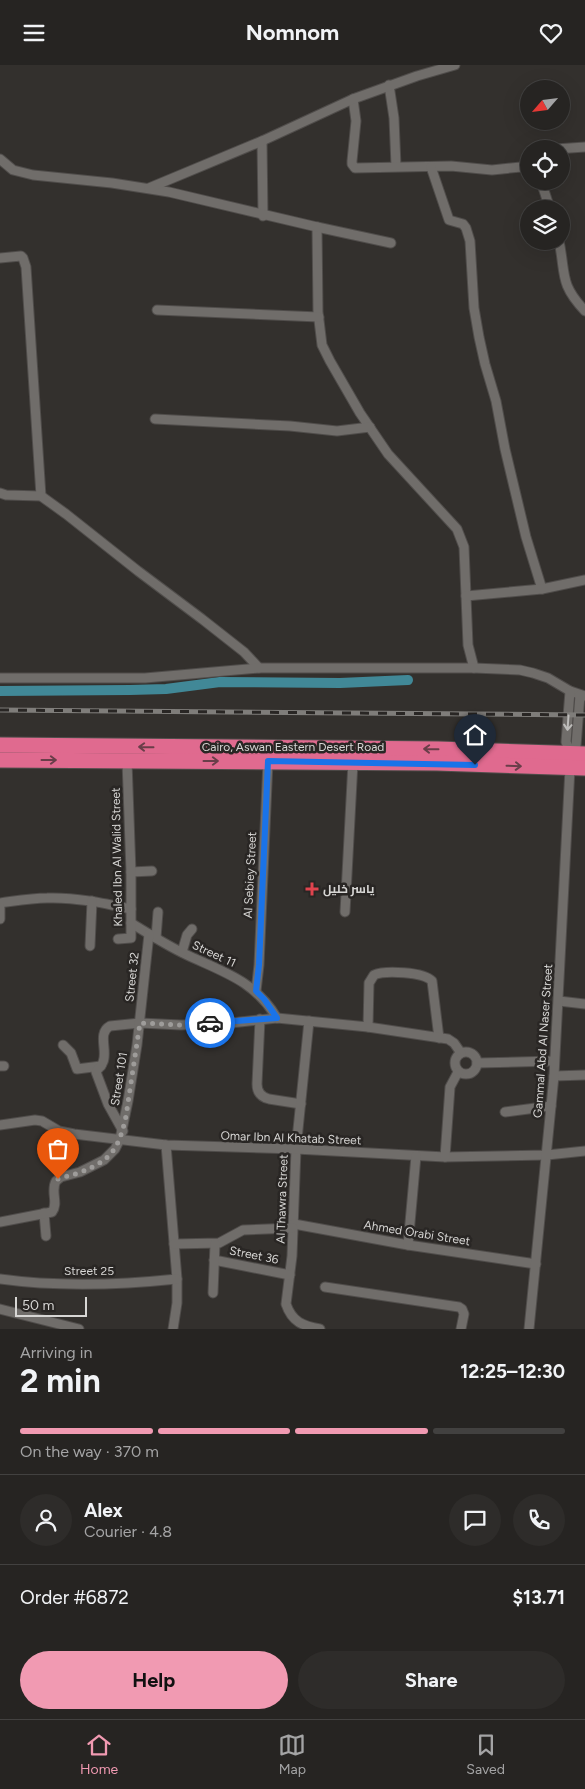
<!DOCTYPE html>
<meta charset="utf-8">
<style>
body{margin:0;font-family:Figtree,Cairo,sans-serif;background:#2e2c2a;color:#f1f3f6;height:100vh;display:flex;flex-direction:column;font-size:19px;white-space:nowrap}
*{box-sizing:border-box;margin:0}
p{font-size:16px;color:#a4a4a5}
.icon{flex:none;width:28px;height:28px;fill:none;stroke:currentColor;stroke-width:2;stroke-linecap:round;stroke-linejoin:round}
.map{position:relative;height:1264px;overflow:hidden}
.details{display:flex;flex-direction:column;background:#262422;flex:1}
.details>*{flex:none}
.needle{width:32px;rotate:242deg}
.buttons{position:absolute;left:520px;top:15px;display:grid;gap:10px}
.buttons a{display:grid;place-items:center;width:50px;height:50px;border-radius:50%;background:#262422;box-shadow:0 5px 20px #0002,0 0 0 1px #424140;font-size:25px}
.scale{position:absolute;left:15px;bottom:12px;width:72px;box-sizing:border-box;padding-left:5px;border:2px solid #d7d6d4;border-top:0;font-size:14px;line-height:18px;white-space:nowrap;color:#d7d6d4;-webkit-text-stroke:4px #292624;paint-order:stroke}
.pin{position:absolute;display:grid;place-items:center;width:42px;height:42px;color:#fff;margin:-51px -21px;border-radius:50% 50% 50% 0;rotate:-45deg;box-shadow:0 0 5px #0007}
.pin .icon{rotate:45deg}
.courier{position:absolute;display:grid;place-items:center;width:50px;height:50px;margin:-25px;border:4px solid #1a73e8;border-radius:50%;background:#fff;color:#222;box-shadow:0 1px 6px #0007}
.overview em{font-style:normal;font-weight:700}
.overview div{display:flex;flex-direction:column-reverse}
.overview{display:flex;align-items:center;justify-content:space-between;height:85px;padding:0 20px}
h1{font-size:32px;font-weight:700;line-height:38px}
.bar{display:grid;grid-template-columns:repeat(4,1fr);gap:8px 5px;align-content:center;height:60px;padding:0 20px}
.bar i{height:6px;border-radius:4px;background:#424140}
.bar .selected{background:#f19ab2}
.bar p{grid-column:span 4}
.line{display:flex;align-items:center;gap:12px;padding:0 20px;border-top:1px solid #424140}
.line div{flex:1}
.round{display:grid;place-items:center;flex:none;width:52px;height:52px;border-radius:26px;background:#2e2c2a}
.button{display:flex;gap:10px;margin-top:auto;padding:10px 20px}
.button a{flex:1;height:58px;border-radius:30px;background:#f19ab2;color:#111;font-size:20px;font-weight:700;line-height:58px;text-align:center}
.button a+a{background:#2e2c2a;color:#f1f3f6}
header{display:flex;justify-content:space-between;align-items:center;height:65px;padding:0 20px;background:#262422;font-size:22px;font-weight:700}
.tab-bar{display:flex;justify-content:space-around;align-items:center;height:70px;border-top:1px solid #424140;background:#262422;font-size:14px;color:#a4a4a5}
.tab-bar a{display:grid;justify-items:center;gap:2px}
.tab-bar .selected{color:#f19ab2}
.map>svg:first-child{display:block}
</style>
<header><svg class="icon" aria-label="menu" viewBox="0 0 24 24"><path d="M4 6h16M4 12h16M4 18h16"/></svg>Nomnom<svg class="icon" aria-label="heart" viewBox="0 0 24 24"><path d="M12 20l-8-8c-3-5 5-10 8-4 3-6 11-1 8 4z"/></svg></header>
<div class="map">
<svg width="585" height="1264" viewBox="0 0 585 1264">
<rect width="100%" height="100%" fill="#33302d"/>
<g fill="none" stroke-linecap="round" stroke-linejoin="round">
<!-- canal -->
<path stroke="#418897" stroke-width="10" d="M0,626l130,-1 36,-1 54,-7 120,1 68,-3"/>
<!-- street casing -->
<g stroke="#504d4b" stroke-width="11">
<g id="street">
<path d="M389,20l5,33 2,48"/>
<path d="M353,34l3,22 -4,40v3l3,4 96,-2 41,4 29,-3 8,-5"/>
<path d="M262,76l1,75"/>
<path d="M556,84l29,-2"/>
<path d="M0,94l13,11 20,5 79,8 57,9 148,35 1,85 4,33 8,16 30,52 28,41 69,75 7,18 4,98 6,23"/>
<path d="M431,102l18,53 14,4 3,4 4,13 4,67 5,29 6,27 11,37 9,48 21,88 16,52"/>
<path d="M541,116l9,28"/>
<path d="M149,123l113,-47 91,-42 64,-23 38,-11"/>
<path d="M317,162l74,16"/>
<path d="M559,176c7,34 0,42 26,70"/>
<path d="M0,193l21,-2 2,2 3,9 15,229"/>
<path d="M157,245l162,7"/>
<path d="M155,354l135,7 47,5 33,-4"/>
<path d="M0,428l6,2 35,1 25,18 72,57 64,48 42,33 15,16"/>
<path d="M466,531l76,-7 43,-9"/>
<path d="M0,613h145l114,-10h215l46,2 13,3 15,5 22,13 15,5"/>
<path d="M571,689l5,-8 4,-51"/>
<path d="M131,807l21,-1"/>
<path d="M0,838c15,-2 31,-5 47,-5 28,-1 56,5 84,11"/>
<path d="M0,843v11"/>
<path d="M345,847l8,-150"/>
<path d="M131,858c18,11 35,22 54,31 38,18 69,26 92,64"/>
<path d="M156,873l2,-26"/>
<path d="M118,874l13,-1v-66l-4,-111"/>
<path d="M90,881l2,-45"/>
<path d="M182,887l5,-17 5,-6"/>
<path d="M256,926l3,-26 9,-204"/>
<path d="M559,936l26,3"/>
<path d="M260,954l-3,65c0,8 4,13 12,15l32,5"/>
<path d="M309,956l-13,128 -4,107 -6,48c6,18 17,22 34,25"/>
<path d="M368,962l1,-44 5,-8c11,-5 50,-3 58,6l7,57"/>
<path d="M63,980l8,8 6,16 24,-3"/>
<circle cx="466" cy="998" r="11"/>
<path d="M477,998l77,-2"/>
<path d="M0,1001h4"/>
<path d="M554,1011l31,-1"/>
<path d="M505,1047l46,-6"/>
<path d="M0,1060l35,-5 7,1 17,10 15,3 92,11 130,4 149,8 102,-2 38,-4"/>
<path d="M123,1066l-15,-27 -12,-32c2,-4 6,-6 7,-10 5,-11 -6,-29 7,-36l30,-3 41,2 50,-2 46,-5 91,9 80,12 6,4 7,10"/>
<path d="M166,1080l11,134v24l-4,26"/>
<path d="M445,1092l5,-70 8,-15"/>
<path d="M44,1148l2,23"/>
<path d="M0,1157l52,-10c7,-9 -2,-21 4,-31l5,-4 19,-5 24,-12 11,-11 5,-10 8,-38 9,-56 12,-111"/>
<path d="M294,1159l114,21 128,19"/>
<path d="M174,1179l45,-1 24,-13 50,-2"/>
<path d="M408,1180l8,-89"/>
<path d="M214,1195l76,15"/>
<path d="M0,1214c58,8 119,6 177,0"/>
<path d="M325,1222l134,20 3,2 2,5 -3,15"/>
<path d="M213,1228l2,-49"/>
<path d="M0,1244l79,20"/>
<path d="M529,1264l25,-253 16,-308 1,-14 -5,-12 4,-51"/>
</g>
</g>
<!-- highway casing -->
<g stroke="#504d4b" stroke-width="17">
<g id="highway">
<path d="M0,680l438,4 147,5"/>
<path d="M0,695l437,3 148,5"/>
</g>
</g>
<!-- street -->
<use href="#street" stroke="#706d6a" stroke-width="9"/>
<!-- highway -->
<use href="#highway" stroke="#e06a8f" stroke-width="15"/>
<!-- rail casing -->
<g stroke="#7f7d7a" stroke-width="5">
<path id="rail" d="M0,645l585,5"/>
</g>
<!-- rail -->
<use href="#rail" stroke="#292624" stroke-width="3" stroke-dasharray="9" stroke-linecap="butt"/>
</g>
<!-- one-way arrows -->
<defs><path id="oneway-shaft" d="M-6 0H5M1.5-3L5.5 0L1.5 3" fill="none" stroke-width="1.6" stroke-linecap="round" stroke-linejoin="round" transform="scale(1.25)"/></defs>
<use stroke="#bdbcba" href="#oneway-shaft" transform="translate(568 658) rotate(94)"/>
<g stroke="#693e49">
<use href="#oneway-shaft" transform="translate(146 682) rotate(-179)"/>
<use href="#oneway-shaft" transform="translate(431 684) rotate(-179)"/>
<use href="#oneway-shaft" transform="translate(49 695)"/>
<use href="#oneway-shaft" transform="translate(211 696)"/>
<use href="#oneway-shaft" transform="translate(514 701) rotate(2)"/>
</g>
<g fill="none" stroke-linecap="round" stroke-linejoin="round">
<!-- done -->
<path stroke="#9e9c9a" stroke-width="5" stroke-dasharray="0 9" d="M58,1114c8,-3 16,-4 23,-7 31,-12 38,-24 45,-56l14,-93 41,2 29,-2"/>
<!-- route -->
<path stroke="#1a73e8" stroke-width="6" d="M210,958l67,-5 -13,-19 -8,-8 3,-26 9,-204 207,4"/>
</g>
<!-- markers -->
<path fill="#e0444e" stroke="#292624" stroke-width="2" d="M309.5 816.5h5v5h5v5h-5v5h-5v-5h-5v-5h5z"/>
<g text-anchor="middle" stroke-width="5" stroke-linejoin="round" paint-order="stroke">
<!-- street labels -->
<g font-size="12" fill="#d7d6d4" stroke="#292624">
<text x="293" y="686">Cairo, Aswan Eastern Desert Road</text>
<text transform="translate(117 792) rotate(-91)" y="4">Khaled Ibn Al Walid Street</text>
<text transform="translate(250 810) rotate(-87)" y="4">Al Sebiey Street</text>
<text transform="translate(214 889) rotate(25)" y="4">Street 11</text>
<text transform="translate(132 912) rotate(-84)" y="4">Street 32</text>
<text transform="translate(543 976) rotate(-86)" y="4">Gammal Abd Al Naser Street</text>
<text transform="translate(119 1014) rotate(-81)" y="4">Street 101</text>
<text transform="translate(291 1073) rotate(2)" y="4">Omar Ibn Al Khatab Street</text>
<text transform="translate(282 1134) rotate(-88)" y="4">Al Thawra Street</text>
<text transform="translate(417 1168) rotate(9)" y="4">Ahmed Orabi Street</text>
<text transform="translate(254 1190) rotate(11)" y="4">Street 36</text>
<text x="89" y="1210">Street 25</text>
</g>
<!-- poi labels -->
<g font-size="12" font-weight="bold" fill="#d7d6d4" stroke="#292624" text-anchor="start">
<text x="323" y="828">ياسر خليل</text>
</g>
</g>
</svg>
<div class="buttons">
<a><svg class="needle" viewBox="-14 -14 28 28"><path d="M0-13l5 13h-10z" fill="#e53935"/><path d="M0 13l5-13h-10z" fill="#a4a4a5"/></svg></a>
<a><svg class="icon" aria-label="locate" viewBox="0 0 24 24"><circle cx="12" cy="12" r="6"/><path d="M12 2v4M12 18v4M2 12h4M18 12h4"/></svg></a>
<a><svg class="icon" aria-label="layers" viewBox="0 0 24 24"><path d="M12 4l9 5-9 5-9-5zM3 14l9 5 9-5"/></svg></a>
</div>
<div class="scale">50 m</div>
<div class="pin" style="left:58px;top:1114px;background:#ea580c"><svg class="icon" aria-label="bag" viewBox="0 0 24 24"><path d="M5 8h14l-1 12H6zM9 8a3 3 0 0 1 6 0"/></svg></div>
<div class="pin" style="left:475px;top:700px;background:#1f2937"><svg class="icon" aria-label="home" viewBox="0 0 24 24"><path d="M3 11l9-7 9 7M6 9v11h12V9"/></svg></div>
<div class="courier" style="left:210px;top:958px"><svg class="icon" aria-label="car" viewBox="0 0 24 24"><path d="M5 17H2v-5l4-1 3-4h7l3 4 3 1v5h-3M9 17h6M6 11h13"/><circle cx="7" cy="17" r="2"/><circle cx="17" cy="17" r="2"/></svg></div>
</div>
<section class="details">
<div class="overview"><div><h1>2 min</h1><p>Arriving in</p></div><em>12:25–12:30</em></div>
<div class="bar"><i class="selected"></i><i class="selected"></i><i class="selected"></i><i></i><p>On the way · 370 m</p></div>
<div class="line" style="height:90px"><a class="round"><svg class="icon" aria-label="person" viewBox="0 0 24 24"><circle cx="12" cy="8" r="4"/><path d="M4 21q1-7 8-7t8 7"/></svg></a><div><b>Alex</b><p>Courier · 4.8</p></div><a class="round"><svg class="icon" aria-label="chat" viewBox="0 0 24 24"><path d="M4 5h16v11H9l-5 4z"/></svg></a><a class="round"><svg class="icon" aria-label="phone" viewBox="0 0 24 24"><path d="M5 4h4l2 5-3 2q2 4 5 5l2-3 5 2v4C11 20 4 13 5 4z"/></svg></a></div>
<div class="line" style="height:65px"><div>Order #6872</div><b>$13.71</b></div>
<div class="button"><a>Help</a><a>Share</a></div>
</section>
<nav class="tab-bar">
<a class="selected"><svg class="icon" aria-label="home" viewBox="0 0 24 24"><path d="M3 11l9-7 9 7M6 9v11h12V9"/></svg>Home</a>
<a><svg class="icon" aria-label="map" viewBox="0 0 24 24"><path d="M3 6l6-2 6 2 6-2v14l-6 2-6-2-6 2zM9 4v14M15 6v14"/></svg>Map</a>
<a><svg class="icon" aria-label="saved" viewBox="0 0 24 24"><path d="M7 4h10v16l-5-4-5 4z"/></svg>Saved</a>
</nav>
